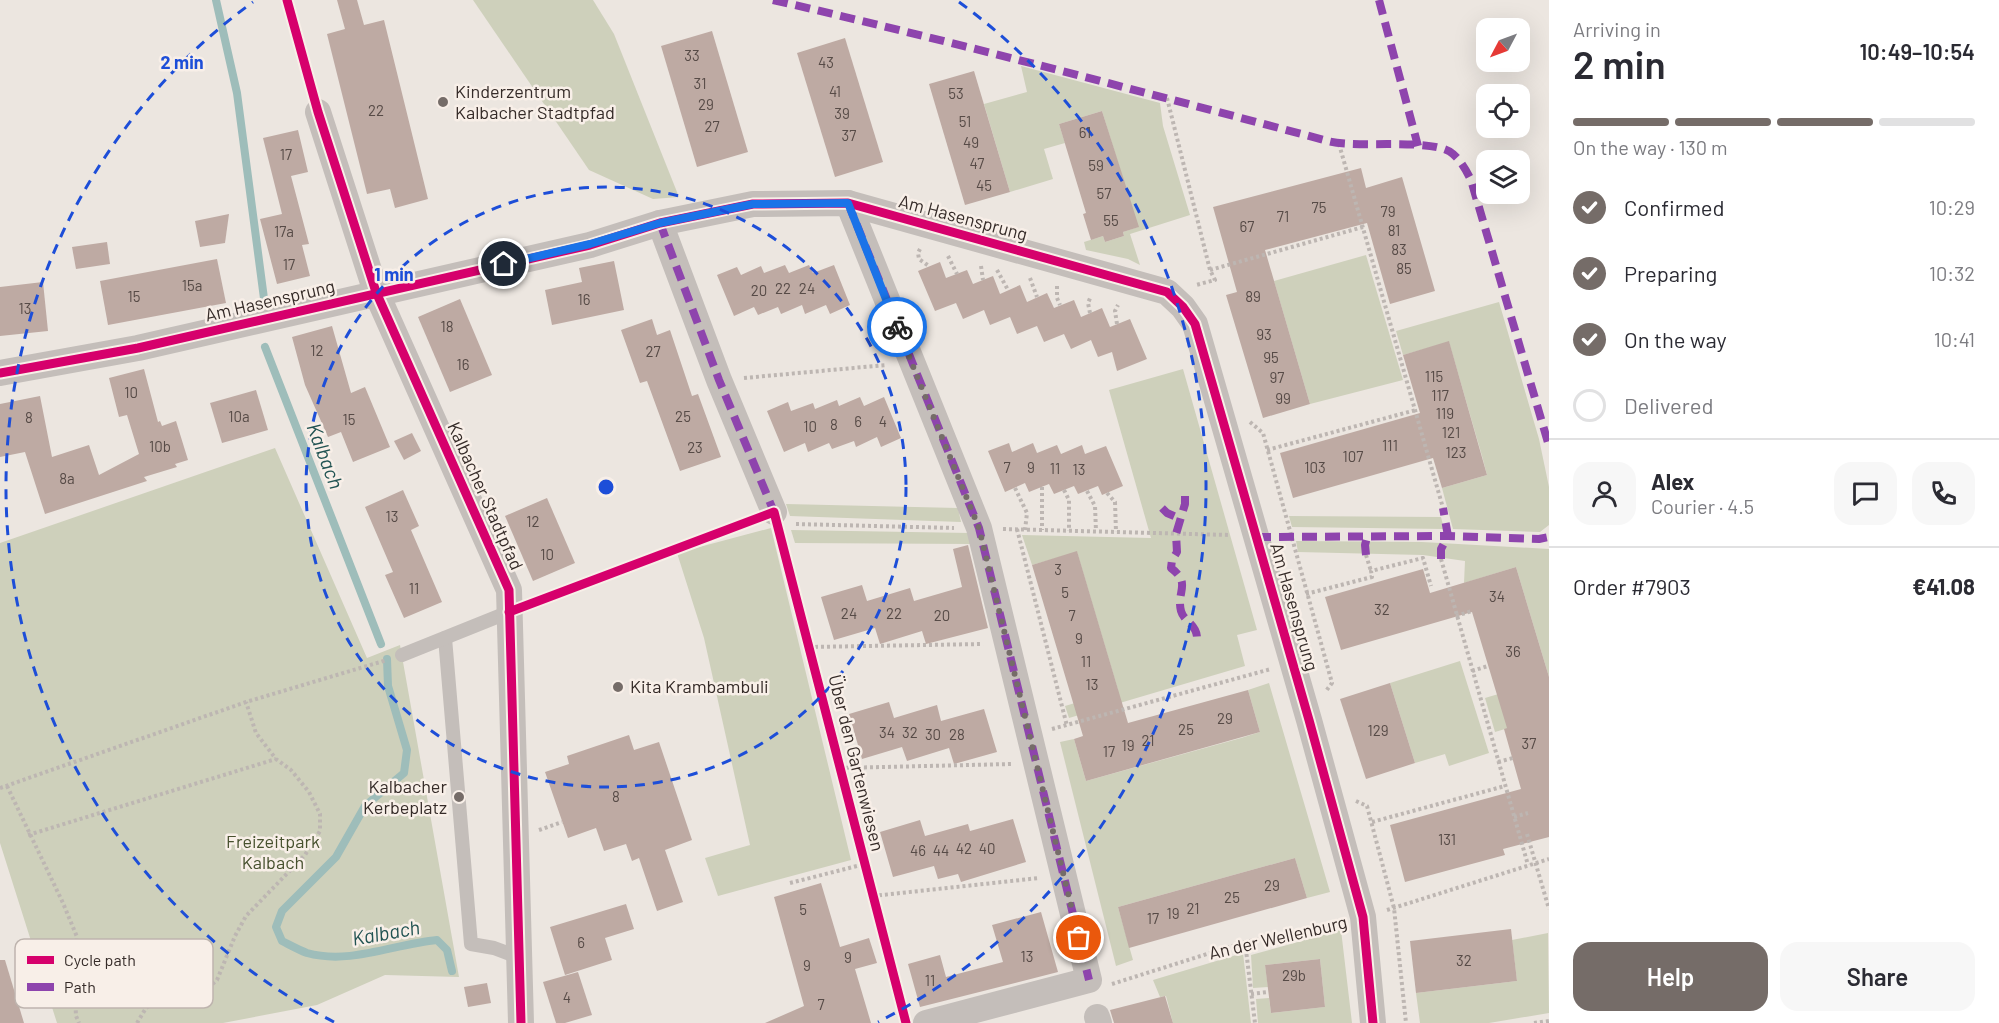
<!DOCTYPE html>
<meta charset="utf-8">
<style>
body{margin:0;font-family:Barlow,sans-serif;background:#f7f7f7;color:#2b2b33;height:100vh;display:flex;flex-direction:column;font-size:22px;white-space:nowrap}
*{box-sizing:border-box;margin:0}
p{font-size:20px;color:#7c7c81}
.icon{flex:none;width:33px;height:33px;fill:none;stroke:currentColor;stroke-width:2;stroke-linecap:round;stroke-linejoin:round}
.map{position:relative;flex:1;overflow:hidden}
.panel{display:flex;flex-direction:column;background:#fff;width:450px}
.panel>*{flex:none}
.needle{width:39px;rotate:229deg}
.fabs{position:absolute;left:1476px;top:18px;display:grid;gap:12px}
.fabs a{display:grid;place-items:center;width:54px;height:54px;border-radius:12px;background:#fff;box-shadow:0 6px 24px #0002;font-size:30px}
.pin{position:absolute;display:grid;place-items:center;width:51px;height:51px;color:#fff;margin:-26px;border:3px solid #fff;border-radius:50%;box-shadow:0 2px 6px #0007}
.courier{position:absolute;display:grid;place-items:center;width:60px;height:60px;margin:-30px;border:4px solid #1a73e8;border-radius:50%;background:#fff;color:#222;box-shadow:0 2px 8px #0007}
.summary em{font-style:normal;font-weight:600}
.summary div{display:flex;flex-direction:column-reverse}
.summary{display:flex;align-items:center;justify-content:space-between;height:102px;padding:0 24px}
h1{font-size:39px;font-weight:600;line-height:45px}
.bar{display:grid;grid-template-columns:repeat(4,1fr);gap:9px 6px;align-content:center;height:72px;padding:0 24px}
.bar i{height:8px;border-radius:4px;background:#e1e1e2}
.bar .active{background:#756c68}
.bar p{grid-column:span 4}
.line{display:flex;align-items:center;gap:15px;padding:0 24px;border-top:2px solid #e1e1e2}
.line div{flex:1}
.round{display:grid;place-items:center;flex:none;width:63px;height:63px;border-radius:18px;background:#f7f7f7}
ol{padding:0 24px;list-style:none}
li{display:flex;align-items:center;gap:18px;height:66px}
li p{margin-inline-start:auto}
li .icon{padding:6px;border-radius:50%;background:#756c68;color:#fff;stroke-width:4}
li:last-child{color:#7c7c81}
li i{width:33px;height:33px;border:3px solid #e1e1e2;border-radius:50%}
.action{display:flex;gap:12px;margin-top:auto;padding:12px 24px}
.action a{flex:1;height:69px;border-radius:18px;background:#756c68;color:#fff;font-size:24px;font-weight:600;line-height:69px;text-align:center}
.action a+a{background:#f7f7f7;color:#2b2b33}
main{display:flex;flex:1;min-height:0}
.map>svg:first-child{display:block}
</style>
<main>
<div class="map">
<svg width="1549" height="1023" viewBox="0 0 1549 1023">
<rect width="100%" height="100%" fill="#ece6e0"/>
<!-- green -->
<g fill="#ced0bb">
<path d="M473,0h120l21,34 65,163 -26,2 -64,-29z"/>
<path d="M1021,66l139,37 3,23 27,89 -60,19 10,31 -12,-6 -42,-9 -2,-8 19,-6 2,6 19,-6 -1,-4 15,-5 -36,-116 -43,13 6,19 -21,6 9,30 -43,13 -26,-88 43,-12z"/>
<path d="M1366,255l37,125 -93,24 -36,-123z"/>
<path d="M1499,302l40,137 10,48v38l-9,7 -87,-3 -11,-41 45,-13 -5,-19 -33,-114 -46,13 -7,-24z"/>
<path d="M1183,369l74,261 -20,5 8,31 -176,52 -4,-12 53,-16 -41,-138 -45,13 -10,-30 129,3 -42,-148z"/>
<path d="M275,448l92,210 33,-13 59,332 -74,-2 -68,30 -94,18h-166l-57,-180v-300z"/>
<path d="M786,504l172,4 3,14 -171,-6z"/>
<path d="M1289,516l152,1 3,12 -152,-2z"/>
<path d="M771,528l80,332 -133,36 -13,-38 45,-13 -46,-207 -27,-85z"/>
<path d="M791,530l179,3 2,11 -177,-1z"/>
<path d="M1296,541l126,1 127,7v128l-33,-110 -52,16 1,-22 -42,-6 -125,-3z"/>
<path d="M1460,661l29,92 -40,13 -4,-12 -30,9 -25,-80z"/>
<path d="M1549,679v37l-54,16 -10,-34z"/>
<path d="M1269,683l61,209 -23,6 -12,-40 -177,49 15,53 -17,6 -56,-224 14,-3 12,42 155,-43 19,-6 -12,-42z"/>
<path d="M1341,930l11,93h-94l-2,-24 13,-1 2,15 54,-6 -5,-48 -55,6 3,22 -15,1 -2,-33z"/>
<path d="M1548,933l1,80 -60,10h-69l-4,-30 101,-12 -5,-41z"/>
<path d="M1243,953l8,70h-78l-7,-27 -6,1 -7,-17z"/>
</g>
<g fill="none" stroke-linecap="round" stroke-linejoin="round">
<!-- stream -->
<g stroke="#9ebdba" stroke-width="8">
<path d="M216,0l21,93 28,213"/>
<path d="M265,347l116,297"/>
<path d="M387,659l1,27 19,64 -3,23 -39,33 -29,51 -54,54 -6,16 6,14c8,4 17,9 25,12 43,12 87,-9 130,-13l10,10 5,21"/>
</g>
</g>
<!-- building -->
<g fill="#beaaa3">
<path d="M337,0h20l7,25 20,-5 44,179 -33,9 -5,-19 -23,5 -40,-160 18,-5z"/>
<path d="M712,31l36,121 -51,15 -36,-121z"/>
<path d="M845,38l38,124 -48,15 -38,-124z"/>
<path d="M974,71l36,121 -45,13 -36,-121z"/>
<path d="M1102,111l37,116 -16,5 1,4 -19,6 -2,-6 -12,4 -8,-26 3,-1 -27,-89z"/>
<path d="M298,130l10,42 -17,4 18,68 -7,1 8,31 -33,8 -17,-65 22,-5 -19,-76z"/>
<path d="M1361,168l5,20 36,-11 33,114 -45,13 -23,-81 -102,27 45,154 -47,14 -37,-123 11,-3 -24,-85z"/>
<path d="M229,214l-4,29 -25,4 -5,-26z"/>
<path d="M107,242l3,22 -34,5 -4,-22z"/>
<path d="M217,259l9,44 -118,22 -8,-44z"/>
<path d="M614,261l10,49 -72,15 -7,-35 37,-8 -3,-14z"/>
<path d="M940,262l6,16 21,-8 6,14 20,-8 7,18 20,-9 7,17 20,-9 7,15 20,-8 7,17 21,-9 8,19 20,-8 17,40 -30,12 -5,-19 -14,5 -7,-17 -20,9 -7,-15 -20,8 -7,-16 -20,8 -7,-17 -20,8 -6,-15 -21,9 -7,-16 -21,8 -17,-40z"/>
<path d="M785,265l4,8 20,-8 4,8 21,-8 16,40 -20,9 -4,-9 -21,9 -3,-9 -21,9 -3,-7 -20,8 -4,-8 -20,9 -17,-41 20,-8 4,8 20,-9 3,7z"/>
<path d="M43,282l5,49 -48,5v-49z"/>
<path d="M460,299l32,76 -42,17 -32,-75z"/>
<path d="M652,319l5,16 13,-5 22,66 6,-2 23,63 -41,14 -33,-90 -7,2 -19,-53z"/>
<path d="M332,326l19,67 14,-6 25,60 -37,15 -12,-30 -13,5 -23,-52 -13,-48z"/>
<path d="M1449,341l38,134 -45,13 -9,-30 -140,40 -13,-45 140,-40 -17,-58z"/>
<path d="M144,369l14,53 2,-1 2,5 14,-5 12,39 -13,4 2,3 -33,10 3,4 -102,33 -20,-62 -25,5v-53l40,-8 12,61 37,-12 10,30 40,-21 -12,-39 -8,2 -10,-39z"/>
<path d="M256,390l12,40 -46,13 -12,-40z"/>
<path d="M860,397l4,9 20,-9 17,41 -20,9 -4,-10 -21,10 -2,-6 -22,8 -3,-6 -21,9 -3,-9 -21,9 -17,-41 21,-9 3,9 22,-8 2,6 22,-9 2,6z"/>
<path d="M412,433l9,18 -17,9 -10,-19z"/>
<path d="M1009,443l3,9 21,-9 4,10 20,-8 4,9 21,-9 3,9 21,-8 17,40 -21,9 -4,-9 -20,8 -4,-8 -20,8 -5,-10 -20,8 -4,-9 -20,9 -17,-41z"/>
<path d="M403,490l16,36 -8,4 31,72 -38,16 -19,-43 8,-3 -28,-65z"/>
<path d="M547,498l28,65 -42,18 -28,-65z"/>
<path d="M968,545l20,83 -62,16 -4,-13 -42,13 -5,-16 -41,12 -13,-43 41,-12 5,16 43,-13 4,13 48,-14 -9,-38z"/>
<path d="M1077,551l51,172 120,-33 12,42 -174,49 -12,-42 9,-3 -51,-171z"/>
<path d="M1516,567l33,110v160l-46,12 2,6 -100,27 -15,-57 131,-36 -17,-60 3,-1 -35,-116 -131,38 -16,-53 98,-28 7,24z"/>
<path d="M1390,683l25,80 -49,16 -26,-80z"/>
<path d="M889,702l5,16 43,-13 4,16 43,-12 13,43 -43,12 -5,-16 -42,13 -5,-14 -40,12 -13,-45z"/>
<path d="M629,735l5,15 25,-8 33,98 -27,10 18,52 -26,9 -18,-53 -7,3 -6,-17 -22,7 -8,-23 -28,10 -23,-66 24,-8 -2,-8z"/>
<path d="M1013,819l13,43 -65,20 -3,-8 -20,5 -4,-13 -41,11 -13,-45 40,-12 5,16 43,-12 2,7z"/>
<path d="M1295,858l12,40 -178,50 -11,-41z"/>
<path d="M821,883l19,64 29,-9 8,25 -22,6 16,54h-106l39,-17 -30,-109z"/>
<path d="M626,904l8,25 -29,9 7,22 -47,15 -15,-48z"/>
<path d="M1041,912l17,60 -138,35 -12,-43 32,-9 6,22 57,-15 -11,-37z"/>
<path d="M1511,929l6,52 -101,12 -6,-52z"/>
<path d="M1320,959l5,48 -54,6 -6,-48z"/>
<path d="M0,960h5l19,63h-24z"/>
<path d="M578,972l14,43 -27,8h-9l-13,-41z"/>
<path d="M487,983l4,20 -23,4 -4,-20z"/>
<path d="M1165,996l8,27h-59l-4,-13z"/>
</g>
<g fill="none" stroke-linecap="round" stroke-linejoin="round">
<!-- path -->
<g stroke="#bdb6b2" stroke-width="4" stroke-dasharray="3 3" stroke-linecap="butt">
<path d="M1167,98l43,172 5,10 -19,5"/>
<path d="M1339,144l104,364"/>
<path d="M920,249l-2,4 1,6 10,7"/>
<path d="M948,256l9,18"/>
<path d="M981,266l2,14"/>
<path d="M997,270l11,20"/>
<path d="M1210,270l153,-43"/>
<path d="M1030,278l7,19"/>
<path d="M1057,286v12l3,7"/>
<path d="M1090,313l-2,-10 3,-7"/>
<path d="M1117,324l-2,-13 3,-6"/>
<path d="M744,378l142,-13"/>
<path d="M1250,422l13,11 69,250 -6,8"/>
<path d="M1267,450l149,-40"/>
<path d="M1042,487v43"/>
<path d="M1015,488l12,25 -2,17"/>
<path d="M1064,490l5,10v31"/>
<path d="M1087,491l8,15 1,25"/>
<path d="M1107,493l8,9 1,30"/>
<path d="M796,524l158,4"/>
<path d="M1003,529l227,6"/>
<path d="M1017,529l50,197"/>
<path d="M780,535l123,478"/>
<path d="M1366,555l5,16"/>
<path d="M1441,559l87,306"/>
<path d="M1306,594l66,-17 -1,-6 52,-13 8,28"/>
<path d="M532,603l221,-83"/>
<path d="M1456,616l16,-5"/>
<path d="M809,647l174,-3"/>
<path d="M1472,671l16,-5"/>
<path d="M1052,729l219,-60"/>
<path d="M1498,762l15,-4"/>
<path d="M840,768l172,-4"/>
<path d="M7,786l56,117 14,34 -3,35 2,44 3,7"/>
<path d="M0,788l246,-86 141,-42"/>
<path d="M1356,801l11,5 27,102 12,115"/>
<path d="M1514,817l14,-4"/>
<path d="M1372,822l133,-36"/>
<path d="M539,830l23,-8"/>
<path d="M1527,834l22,75"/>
<path d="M28,835l248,-76"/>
<path d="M790,883l75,-19"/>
<path d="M873,896l166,-18"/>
<path d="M1387,910l162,-51"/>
<path d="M1245,942l10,81"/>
<path d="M1112,984l133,-42 94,-18"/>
<path d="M1251,994l17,-2"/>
<path d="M137,1023l9,-15 21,-13 40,-6 10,-9 18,-44 11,-20 59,-61 15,-24v-17l-11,-22 -18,-22 -15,-11 -20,-26 -10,-31"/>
<path d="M1534,1023l15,-2"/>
</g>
<!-- lane -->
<g stroke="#c4beba" stroke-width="14">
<path d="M445,638l26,306 23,4 24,9"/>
<path d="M402,655l107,-43"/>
</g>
<!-- street -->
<g stroke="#c4beba" stroke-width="26">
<path d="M318,112l58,180 133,298 12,433"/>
<path d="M848,203l131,325 110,452 -163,43"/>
<path d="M660,223l59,157 55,132"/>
<path d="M0,373l138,-25 452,-103 70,-22 93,-19 95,-1 319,89 16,15 12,17 114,396 54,197 10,106"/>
<path d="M1097,1017l2,6"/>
</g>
<!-- quiet -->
<g stroke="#8e44ad" stroke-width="8" stroke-dasharray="15 8" stroke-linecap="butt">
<path d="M773,0c186,43 370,92 555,141 29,8 106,-4 125,13 8,7 13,16 18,26l78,266"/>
<path d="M1379,0l39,146"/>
<path d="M848,203l131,325 110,452"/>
<path d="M660,223l59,157 55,132"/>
<path d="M1185,496v8l-9,30 1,18 -5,8 -1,8c21,16 5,23 10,43 3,11 16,13 16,27"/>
<path d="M1162,508l5,5 14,6"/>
<path d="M1256,537l192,-1 91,3 10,-2"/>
<path d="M1366,555l-1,-10 2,-8"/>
<path d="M1441,559v-10l7,-13 -5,-28"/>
</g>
<!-- cycleway casing -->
<g stroke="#f8efe8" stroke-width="13">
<g id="cycleway">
<path d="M287,0l31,112 58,180 133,298 12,433"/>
<path d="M0,373l138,-25 452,-103 70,-22 93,-19 95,-1 319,89 16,15 12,17 114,396 54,197 10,106"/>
<path d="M509,612l265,-100 132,511"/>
</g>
</g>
<!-- cycleway -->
<use href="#cycleway" stroke="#d6006c" stroke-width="9"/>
</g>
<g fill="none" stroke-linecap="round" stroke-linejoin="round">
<!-- done -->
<path stroke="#756c68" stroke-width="6" stroke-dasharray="0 10.8" d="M897,327l82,201 100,410"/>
<!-- route -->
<path stroke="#1a73e8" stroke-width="8" d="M504,264l86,-20 70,-21 93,-19 95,-1 49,124"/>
</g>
<!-- distance rings -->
<g fill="none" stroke="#1d4ed8" stroke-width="3" stroke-dasharray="10 8">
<circle cx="606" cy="487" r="300"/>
<path d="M334 1022A600 600 0 0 1 253 2M959 2A600 600 0 0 1 878 1022"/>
</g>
<!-- markers -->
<g fill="#756c68" stroke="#f8efe8" stroke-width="2">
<circle cx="443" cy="102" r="6"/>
<circle cx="618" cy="687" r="6"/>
<circle cx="459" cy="797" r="6"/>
</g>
<g text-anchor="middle" stroke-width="5" stroke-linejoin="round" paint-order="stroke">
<!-- number labels -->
<g font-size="15" fill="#574b47">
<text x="692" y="61">33</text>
<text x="826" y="68">43</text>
<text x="700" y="89">31</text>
<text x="835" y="97">41</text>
<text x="956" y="99">53</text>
<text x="706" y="110">29</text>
<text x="376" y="116">22</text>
<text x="842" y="119">39</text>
<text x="965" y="127">51</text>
<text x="712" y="132">27</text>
<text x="1085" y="138">61</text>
<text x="849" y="141">37</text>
<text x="971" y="148">49</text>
<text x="286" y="160">17</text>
<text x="977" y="169">47</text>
<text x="1096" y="171">59</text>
<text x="984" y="191">45</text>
<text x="1104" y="199">57</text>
<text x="1319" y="213">75</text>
<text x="1388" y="217">79</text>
<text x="1283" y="222">71</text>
<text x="1111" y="226">55</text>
<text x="1247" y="232">67</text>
<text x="1394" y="236">81</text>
<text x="284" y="237">17a</text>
<text x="1399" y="255">83</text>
<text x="289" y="270">17</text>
<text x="1404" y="274">85</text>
<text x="192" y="291">15a</text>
<text x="783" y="294">22</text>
<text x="807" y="294">24</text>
<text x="759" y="296">20</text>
<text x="134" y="302">15</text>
<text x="1253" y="302">89</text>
<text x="584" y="305">16</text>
<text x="25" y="314">13</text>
<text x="447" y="332">18</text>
<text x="1264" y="340">93</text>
<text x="317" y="356">12</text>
<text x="653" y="357">27</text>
<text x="1271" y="363">95</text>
<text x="463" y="370">16</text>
<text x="1434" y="382">115</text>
<text x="1277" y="383">97</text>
<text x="131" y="398">10</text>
<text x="1440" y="401">117</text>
<text x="1283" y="404">99</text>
<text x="1445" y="419">119</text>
<text x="239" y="422">10a</text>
<text x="683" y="422">25</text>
<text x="29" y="423">8</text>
<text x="349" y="425">15</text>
<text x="858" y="427">6</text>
<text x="883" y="427">4</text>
<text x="834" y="430">8</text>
<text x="810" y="432">10</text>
<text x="1451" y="438">121</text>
<text x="1390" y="451">111</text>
<text x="160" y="452">10b</text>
<text x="695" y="453">23</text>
<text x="1456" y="458">123</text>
<text x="1353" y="462">107</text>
<text x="1007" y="473">7</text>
<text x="1031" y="473">9</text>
<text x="1315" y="473">103</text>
<text x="1055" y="474">11</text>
<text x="1079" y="475">13</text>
<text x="67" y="484">8a</text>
<text x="392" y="522">13</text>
<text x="533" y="527">12</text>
<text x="547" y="560">10</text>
<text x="1058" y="575">3</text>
<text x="414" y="594">11</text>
<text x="1065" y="598">5</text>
<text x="1497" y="602">34</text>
<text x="1382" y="615">32</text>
<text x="849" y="619">24</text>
<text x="894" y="619">22</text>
<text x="942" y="621">20</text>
<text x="1072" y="621">7</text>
<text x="1079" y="644">9</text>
<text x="1513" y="657">36</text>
<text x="1086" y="667">11</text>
<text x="1092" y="690">13</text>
<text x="1225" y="724">29</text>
<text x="1186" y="735">25</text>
<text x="1378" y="736">129</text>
<text x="887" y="738">34</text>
<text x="910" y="738">32</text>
<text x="933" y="740">30</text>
<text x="957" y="740">28</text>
<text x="1148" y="746">21</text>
<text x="1529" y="749">37</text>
<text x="1128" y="751">19</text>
<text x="1109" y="757">17</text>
<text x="616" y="802">8</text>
<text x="1447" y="845">131</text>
<text x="964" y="854">42</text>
<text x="987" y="854">40</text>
<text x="918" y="856">46</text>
<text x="941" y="856">44</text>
<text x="1272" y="891">29</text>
<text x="1232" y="903">25</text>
<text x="1193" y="914">21</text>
<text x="803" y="915">5</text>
<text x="1173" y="919">19</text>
<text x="1153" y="924">17</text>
<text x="581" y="948">6</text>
<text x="1027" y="962">13</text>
<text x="848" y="963">9</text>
<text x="1464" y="966">32</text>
<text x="807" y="971">9</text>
<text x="1294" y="981">29b</text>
<text x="930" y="986">11</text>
<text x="567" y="1003">4</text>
<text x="821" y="1010">7</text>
</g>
<!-- poi labels -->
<g font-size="18" fill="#352b28" stroke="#f8efe8" text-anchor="start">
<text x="455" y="98">Kinderzentrum<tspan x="455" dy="21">Kalbacher Stadtpfad</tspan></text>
<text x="630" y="693">Kita Krambambuli</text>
<text x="447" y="793" text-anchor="end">Kalbacher<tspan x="447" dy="21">Kerbeplatz</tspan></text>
</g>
<!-- street labels -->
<g font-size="18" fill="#352b28" stroke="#f8efe8">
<text transform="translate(963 218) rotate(15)" y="6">Am Hasensprung</text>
<text transform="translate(270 301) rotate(-13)" y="6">Am Hasensprung</text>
<text transform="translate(485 496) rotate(66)" y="6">Kalbacher Stadtpfad</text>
<text transform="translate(1294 607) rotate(74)" y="6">Am Hasensprung</text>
<text transform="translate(856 763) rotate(76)" y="6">Über den Gartenwiesen</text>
<text transform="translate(1278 938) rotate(-13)" y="6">An der Wellenburg</text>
</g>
<!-- park labels -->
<g font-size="18" fill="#47512e" stroke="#f8efe8">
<text x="273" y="848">Freizeitpark<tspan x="273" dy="21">Kalbach</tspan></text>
</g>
<!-- water labels -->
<g font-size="20" font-style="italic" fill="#215352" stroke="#f8efe8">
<text transform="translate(325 456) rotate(69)" y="7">Kalbach</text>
<text transform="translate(386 933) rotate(-10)" y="7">Kalbach</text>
</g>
</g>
<!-- legend -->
<rect x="15" y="939" width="198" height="69" rx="9" fill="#f8efe8" stroke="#beb4ae" stroke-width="1.5"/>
<rect x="27" y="956" width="27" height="8" fill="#d6006c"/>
<rect x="27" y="983" width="27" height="8" fill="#8e44ad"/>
<g font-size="16" fill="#352b28">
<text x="64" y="966">Cycle path</text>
<text x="64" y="993">Path</text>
</g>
<circle cx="606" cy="487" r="9" fill="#1d4ed8" stroke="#f8efe8" stroke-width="3"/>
<g font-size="18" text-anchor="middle" font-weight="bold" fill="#1d4ed8" stroke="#f8efe8" stroke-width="5" stroke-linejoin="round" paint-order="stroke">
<text x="182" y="69">2 min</text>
<text x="394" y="281">1 min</text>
</g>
</svg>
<div class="fabs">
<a><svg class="needle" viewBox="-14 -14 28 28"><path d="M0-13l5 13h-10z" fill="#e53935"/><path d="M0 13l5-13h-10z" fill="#7c7c81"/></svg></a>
<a><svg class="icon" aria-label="locate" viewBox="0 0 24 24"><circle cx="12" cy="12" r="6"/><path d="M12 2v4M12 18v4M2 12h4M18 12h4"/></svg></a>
<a><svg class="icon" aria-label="layers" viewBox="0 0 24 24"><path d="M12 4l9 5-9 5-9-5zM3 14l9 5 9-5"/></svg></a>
</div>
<div class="pin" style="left:1079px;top:938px;background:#ea580c"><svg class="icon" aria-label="bag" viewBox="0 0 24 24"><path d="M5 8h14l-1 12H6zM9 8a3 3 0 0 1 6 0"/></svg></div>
<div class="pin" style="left:504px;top:264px;background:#1f2937"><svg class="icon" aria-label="home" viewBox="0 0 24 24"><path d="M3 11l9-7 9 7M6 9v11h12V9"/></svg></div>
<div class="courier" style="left:897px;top:327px"><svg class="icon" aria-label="bike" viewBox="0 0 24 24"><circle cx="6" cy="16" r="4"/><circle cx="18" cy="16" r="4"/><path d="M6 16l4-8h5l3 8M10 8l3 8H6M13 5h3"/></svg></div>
</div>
<section class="panel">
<div class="summary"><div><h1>2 min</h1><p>Arriving in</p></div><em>10:49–10:54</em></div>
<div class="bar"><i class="active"></i><i class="active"></i><i class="active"></i><i></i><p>On the way · 130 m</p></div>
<ol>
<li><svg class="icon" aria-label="check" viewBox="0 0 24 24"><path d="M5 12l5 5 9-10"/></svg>Confirmed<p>10:29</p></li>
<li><svg class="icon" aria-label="check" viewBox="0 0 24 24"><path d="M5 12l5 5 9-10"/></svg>Preparing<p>10:32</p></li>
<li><svg class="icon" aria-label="check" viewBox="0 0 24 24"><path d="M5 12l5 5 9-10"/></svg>On the way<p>10:41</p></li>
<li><i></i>Delivered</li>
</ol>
<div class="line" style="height:108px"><a class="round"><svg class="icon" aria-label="person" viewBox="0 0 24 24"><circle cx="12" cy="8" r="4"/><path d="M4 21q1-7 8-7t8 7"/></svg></a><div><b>Alex</b><p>Courier · 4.5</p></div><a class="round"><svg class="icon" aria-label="chat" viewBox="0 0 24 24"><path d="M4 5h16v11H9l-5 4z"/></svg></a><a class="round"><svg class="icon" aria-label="phone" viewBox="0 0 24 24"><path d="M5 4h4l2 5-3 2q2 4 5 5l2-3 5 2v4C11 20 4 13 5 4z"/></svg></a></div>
<div class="line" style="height:78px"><div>Order #7903</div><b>€41.08</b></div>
<div class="action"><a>Help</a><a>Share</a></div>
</section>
</main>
